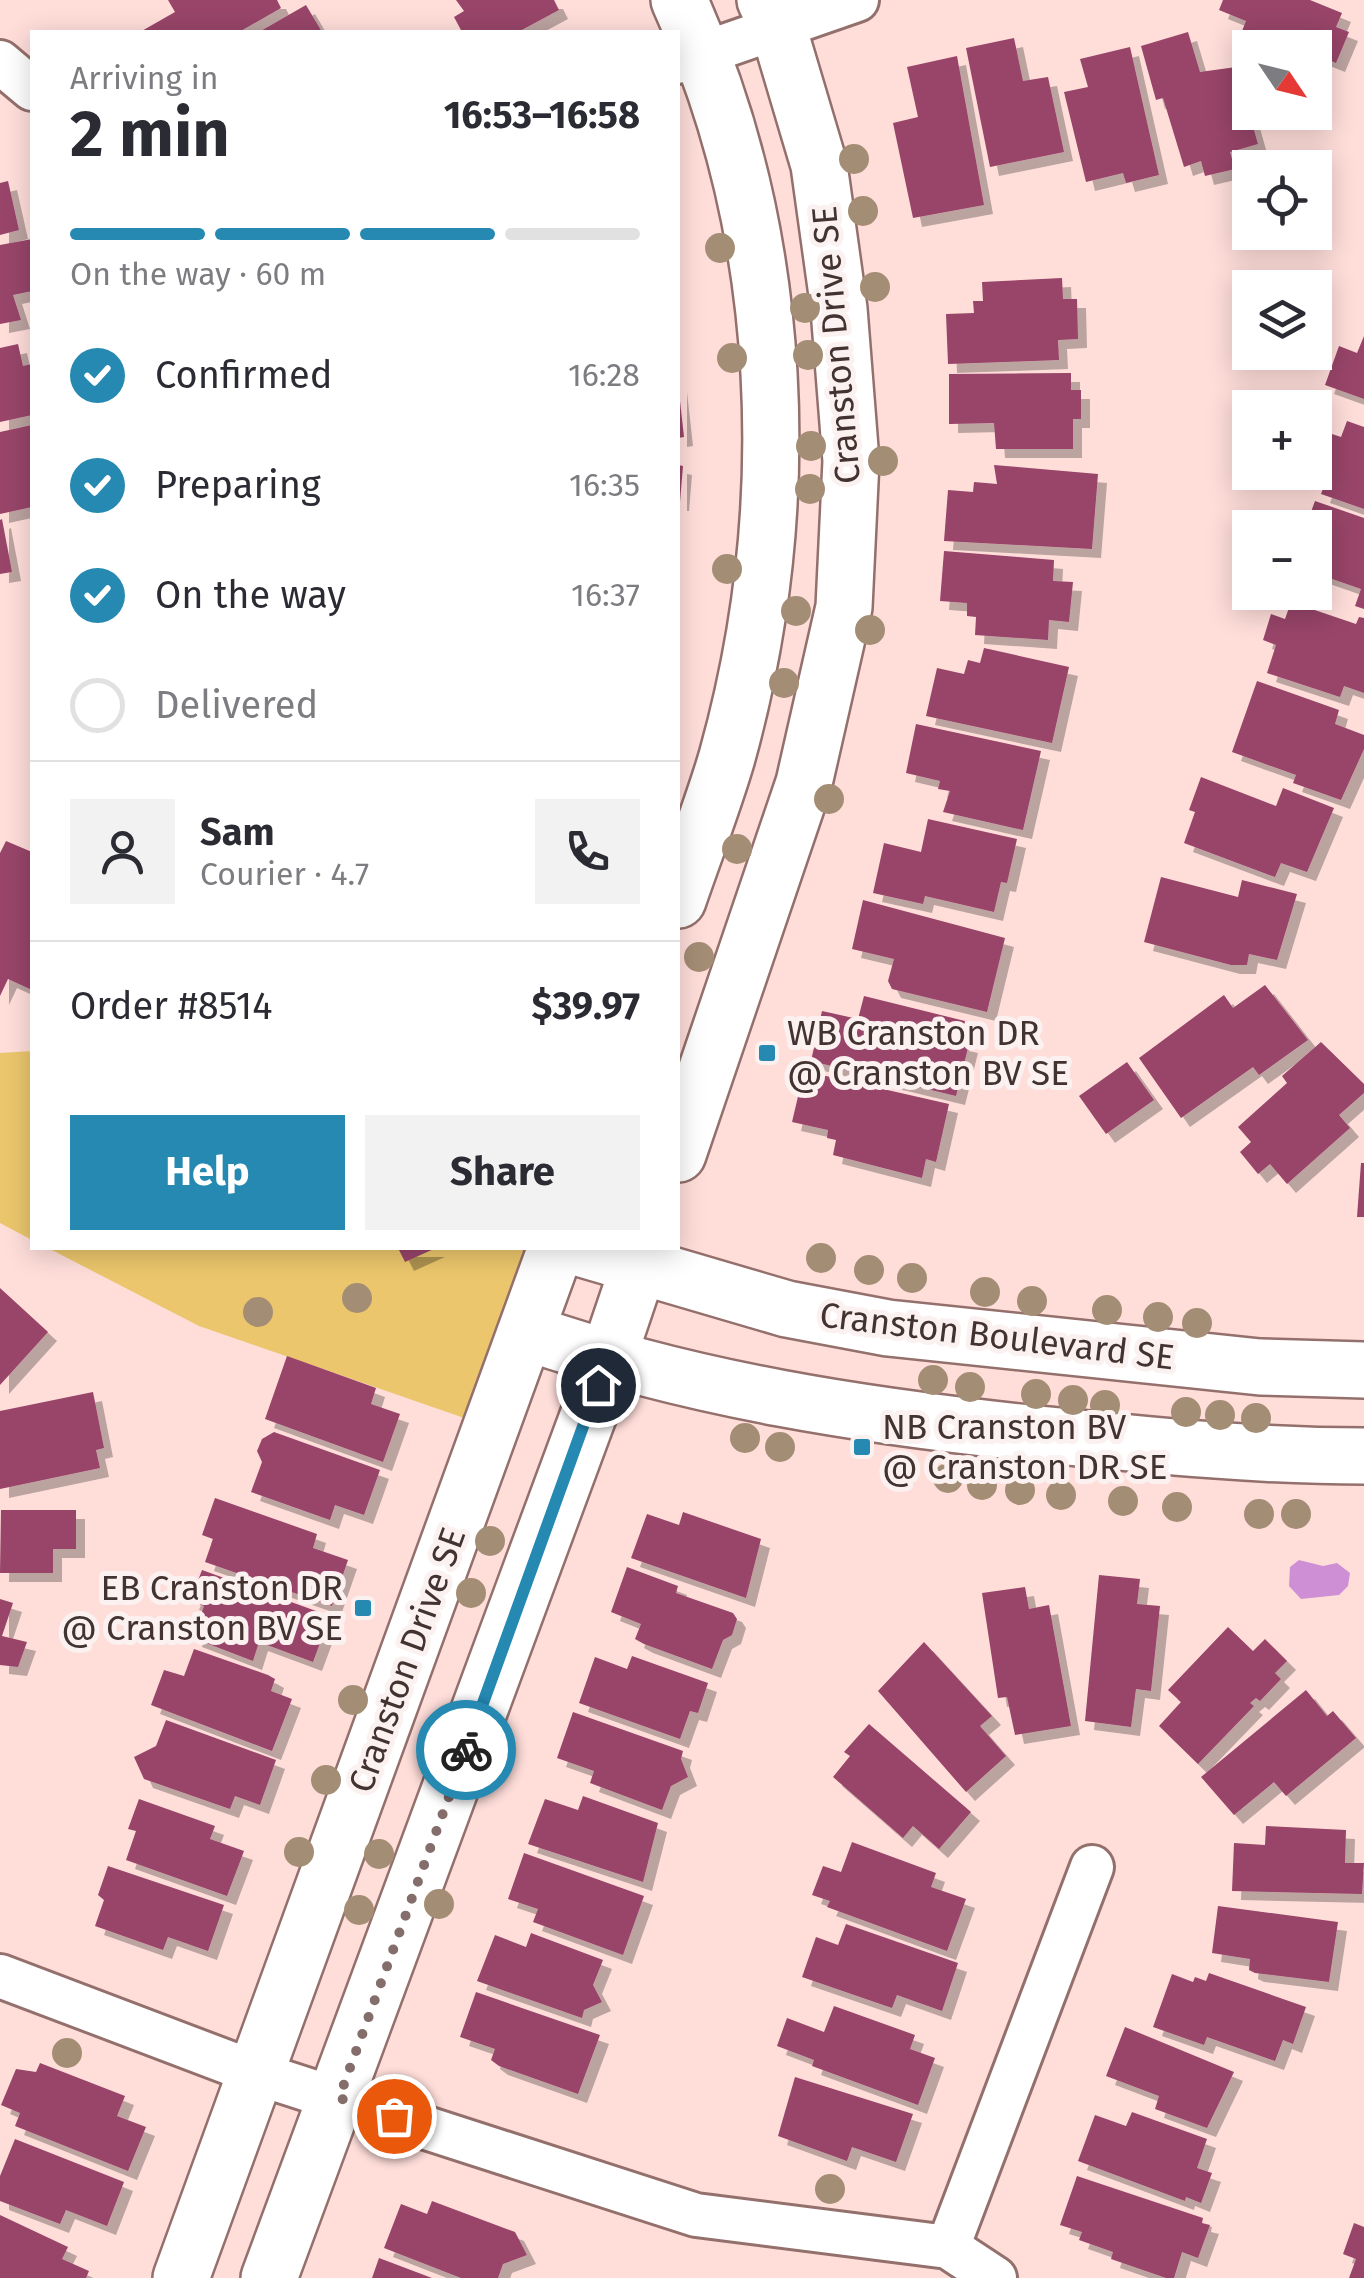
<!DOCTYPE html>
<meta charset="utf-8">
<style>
body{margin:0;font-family:"Fira Sans",sans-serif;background:#f2f2f3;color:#2b2b33;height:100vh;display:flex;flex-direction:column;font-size:38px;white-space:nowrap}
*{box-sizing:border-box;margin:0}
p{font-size:32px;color:#7c7c81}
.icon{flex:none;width:55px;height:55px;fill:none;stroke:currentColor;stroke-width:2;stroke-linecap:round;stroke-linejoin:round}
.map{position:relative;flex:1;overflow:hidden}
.side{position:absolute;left:30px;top:30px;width:650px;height:1220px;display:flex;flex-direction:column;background:#fff;border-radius:0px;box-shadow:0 5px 25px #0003}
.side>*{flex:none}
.needle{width:65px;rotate:125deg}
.fabs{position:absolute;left:1232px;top:30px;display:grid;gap:20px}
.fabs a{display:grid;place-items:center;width:100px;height:100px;border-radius:0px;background:#fff;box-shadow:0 5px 25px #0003;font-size:50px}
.pin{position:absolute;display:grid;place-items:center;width:85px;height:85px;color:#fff;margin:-42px;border:5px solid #fff;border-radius:50%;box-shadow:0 2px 10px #0007}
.courier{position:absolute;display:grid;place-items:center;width:100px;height:100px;margin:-50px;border:8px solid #2589b2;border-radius:50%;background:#fff;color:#222;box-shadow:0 2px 12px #0007}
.headline em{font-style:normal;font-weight:700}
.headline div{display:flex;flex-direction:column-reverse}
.headline{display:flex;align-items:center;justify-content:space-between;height:170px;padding:0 40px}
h1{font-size:65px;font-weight:700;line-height:75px}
.bar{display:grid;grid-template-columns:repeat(4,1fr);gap:15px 10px;align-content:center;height:120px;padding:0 40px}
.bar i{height:12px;border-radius:8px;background:#e1e1e2}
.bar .current{background:#2589b2}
.bar p{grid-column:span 4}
.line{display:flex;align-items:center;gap:25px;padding:0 40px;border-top:2px solid #e1e1e2}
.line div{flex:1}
.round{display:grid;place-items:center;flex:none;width:105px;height:105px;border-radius:0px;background:#f2f2f3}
ol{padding:0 40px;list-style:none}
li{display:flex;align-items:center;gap:30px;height:110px}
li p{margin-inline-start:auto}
li .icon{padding:10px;border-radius:50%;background:#2589b2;color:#fff;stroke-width:4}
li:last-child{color:#7c7c81}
li i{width:55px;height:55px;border:5px solid #e1e1e2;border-radius:50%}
.action{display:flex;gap:20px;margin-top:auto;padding:20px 40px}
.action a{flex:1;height:115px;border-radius:0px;background:#2589b2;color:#fff;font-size:40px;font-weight:700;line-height:115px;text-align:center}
.action a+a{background:#f2f2f3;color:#2b2b33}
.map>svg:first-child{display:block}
</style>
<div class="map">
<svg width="1364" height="2278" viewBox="0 0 1364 2278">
<defs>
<filter id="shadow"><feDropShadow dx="9" dy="9" stdDeviation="0" flood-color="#0004"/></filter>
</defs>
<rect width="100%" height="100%" fill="#ffdeda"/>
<!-- green -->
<g fill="#ebc66c">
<path d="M32,1051v189l-32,-17v-170z"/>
<path d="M48,1248h482l-63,171 -268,-93z"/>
</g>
<!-- water -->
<path fill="#cf8fd5" d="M1299,1560l24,6 14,-3 13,10 -2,13 -9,9 -38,4 -12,-13 1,-19z"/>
<!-- building -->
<g fill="#984469" filter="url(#shadow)">
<path d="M168,0h109l4,8 -42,24h-99l35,-20z"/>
<path d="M456,0h98l5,10 -41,22h-56l-8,-15 10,-6z"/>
<path d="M1223,0h87l32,13 -6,14 13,5 -13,31 -15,-6 -6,15v-24h-65v9l-16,-6 12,-30 -27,-11z"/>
<path d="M306,5l16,27h-63z"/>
<path d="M1188,32l12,40 36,-5 22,77 -28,8 5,17 -30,7 -4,-15 -17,6 -21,-69 -7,2 -15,-54z"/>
<path d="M1014,38l9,43 25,-4 16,75 -74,15 -24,-119z"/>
<path d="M1130,47l29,128 -33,8 -3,-10 -37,9 -22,-90 24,-5 -8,-28z"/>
<path d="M957,56l27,149 -71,13 -20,-95 25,-6 -11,-50z"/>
<path d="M8,181l11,49 -19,5v-52z"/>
<path d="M32,239v52l-19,4 8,25 -21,4v-79z"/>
<path d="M1062,278l1,21h14l1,40 -20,1 1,20 -111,4 -2,-50 28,-1 -1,-12h10l-1,-19z"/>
<path d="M1364,336v63l-39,-14 14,-39 18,7z"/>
<path d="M18,344l5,22 9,-2v51l-32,7v-74z"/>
<path d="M1071,373v17h10v29h-8v30h-77l-2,-26 -45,1v-50z"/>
<path d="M678,383l6,54 -6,1z"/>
<path d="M1347,421l17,6v82l-43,-15 10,-27 -12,-5 10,-29 12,4z"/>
<path d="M32,425v82l-32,7v-82z"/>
<path d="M678,465l5,1 -3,36h-2z"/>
<path d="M994,465l104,9 -6,75 -148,-8 4,-51 25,2 1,-10 23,2z"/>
<path d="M1315,501l49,17v91l-9,-3 6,-17 -46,-16v-45h-10z"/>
<path d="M2,519l10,53 -12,2v-54z"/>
<path d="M944,551l110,9 -1,21 20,1 -4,40 -20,-2 -1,20 -73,-5 1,-18 -9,-1v-13l-27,-2z"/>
<path d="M1291,602l65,22 3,-7 5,1v75l-20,-7 -4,11 -73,-24 9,-28 -13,-5 8,-26 14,5z"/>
<path d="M984,648l85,19 -17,76 -126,-27 11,-48 27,6 4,-14 12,3z"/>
<path d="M1257,681l82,29 -4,14 29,11v14l-23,51 -48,-17 3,-8 -64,-23z"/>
<path d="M916,724l125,27 -18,79 -80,-18 7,-21 -12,-2 2,-8 -34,-8z"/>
<path d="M1201,777l75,29 7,-18 51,20 -27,64 -26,-9 -6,14 -91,-34 11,-31 -6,-2z"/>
<path d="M928,819l89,20 -10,44 -6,-1 -7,30 -69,-16 -2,8 -50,-11 11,-50 37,9z"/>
<path d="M6,841l26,11v138l-24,-11 -8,17v-143z"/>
<path d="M1161,877l77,20 4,-17 55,14 -20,66 -28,-6 -2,11h-16l-87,-23z"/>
<path d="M863,900l142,38 -18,74 -95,-23 -4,-8 6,-22 -42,-10z"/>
<path d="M1265,985l43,55 -49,35 -6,-8 -72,51 -42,-60 85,-63 9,13z"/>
<path d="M864,996l101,25 -5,21 9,2 -13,52 -145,-35 11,-50 36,8z"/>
<path d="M1321,1042l43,42v9l-25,22 11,13 -63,56 -17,-20 -12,10 -18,-22 11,-10 -13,-15 49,-44 -5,-7z"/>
<path d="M1127,1062l27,38 -48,34 -27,-38z"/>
<path d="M804,1071l145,33 -13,58 -10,-3 -4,19 -89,-23 3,-15 -9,-2 1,-8 -36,-8z"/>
<path d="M1361,1163h3v54h-7z"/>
<path d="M398,1248h38l-31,14z"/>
<path d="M0,1288l48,44 -48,53z"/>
<path d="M287,1356l89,32 -5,16 29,10 -17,48 -118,-43z"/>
<path d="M93,1392l11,56 -8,2 4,18 -100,21v-78z"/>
<path d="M274,1432l106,38 -16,45 -29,-10 -5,15 -79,-28 11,-30 -5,-11 5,-12z"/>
<path d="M215,1498l102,36 -4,14 35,12 -16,46 -127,-44 8,-23 -11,-4z"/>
<path d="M1,1510h75v39h-23v24h-53z"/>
<path d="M683,1512l78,27 -15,59 -115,-40 16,-44 32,11z"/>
<path d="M627,1567l51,19 -2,7 57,20 4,6 -5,16 -9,5 -11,29 -68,-25 -9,-5 6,-15 -30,-12z"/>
<path d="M202,1570l128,46 -17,46 -54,-20 -6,19 -60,-23 11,-32 -14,-5z"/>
<path d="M1099,1575l41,4 -3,25 23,2 -9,85 -15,-2 -5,38 -46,-6z"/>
<path d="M1025,1587l4,22 20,-4 22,121 -56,9 -8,-38 -9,1 -16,-105z"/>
<path d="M0,1599l13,4 -11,33 25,6 -9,25 -18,-2z"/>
<path d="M1228,1627l25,24 12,-12 22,22 -12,12 6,6 -21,22 -4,-3 -6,5 4,3 -56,58 -39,-38 22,-24 -13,-12z"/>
<path d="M924,1642l68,74 -12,10 26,30 -40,36 -88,-101z"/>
<path d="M194,1649l74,26 7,4 -4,12 21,8 -20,52 -121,-46 13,-35 20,6z"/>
<path d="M632,1656l76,27 -10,30 -8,-2 -10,28 -101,-36 16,-46 32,12z"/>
<path d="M1306,1690l21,26 6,-5 23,27 -70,58 -12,-14 -40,33 -33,-38z"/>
<path d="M573,1712l110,39 -2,8 7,18 -17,9 -9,24 -72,-27 4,-12 -37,-13z"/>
<path d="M166,1720l110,40 -16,45 -25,-9 -5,13 -86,-30 -10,-22 22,-11z"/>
<path d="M869,1724l102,88 -32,37 -26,-23 -10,12 -70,-61 17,-21 -6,-4z"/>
<path d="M583,1796l75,27 -15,59 -115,-38 17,-45 33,11z"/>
<path d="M139,1799l76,27 -5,13 34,12 -17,45 -101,-36 10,-29 -8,-2z"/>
<path d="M1266,1826l80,4 -1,33h19l-2,31 -130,-3 2,-48 31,2z"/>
<path d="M852,1842l84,31 -5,14 35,12 -19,52 -120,-44 3,-6 -18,-6 11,-29 18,6z"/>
<path d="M524,1853l120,43 -21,59 -90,-33 5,-13 -30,-10z"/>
<path d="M108,1866l116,39 -16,46 -40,-14 -5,13 -68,-24 9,-26 -6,-5z"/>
<path d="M1218,1906l120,16 -9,60 -74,-9 -6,-3 1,-11 -38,-6z"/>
<path d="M846,1924l112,39 -16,48 -45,-16 -5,13 -90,-31 14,-40 22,8z"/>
<path d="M531,1933l72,27 -10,25 9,17 -18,8 -2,8 -105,-37 18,-46 31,12z"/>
<path d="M1209,1973l97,34 -13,37 -10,-4 -8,21 -68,-24 -3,8 -51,-18 19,-53 21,8 2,-5 11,4z"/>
<path d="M476,1992l124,43 -22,59 -79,-28 -8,-6 4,-11 -35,-12z"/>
<path d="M834,2006l81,29 -5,14 25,9 -17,47 -106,-39 2,-6 -37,-14 10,-28 37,14z"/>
<path d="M1125,2027l109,45 -27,56 -52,-19 4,-13 -53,-20z"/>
<path d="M40,2063l85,33 -8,20 29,11 -18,44 -113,-45 5,-13 -19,-8 15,-36 20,3z"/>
<path d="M795,2077l118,37 -17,48 -44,-15 -5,14 -69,-25z"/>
<path d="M1132,2112l75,27 -10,29 15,5 -11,30 -15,-6 -1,4 -107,-40 17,-46 31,11z"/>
<path d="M15,2139l109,43 -17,44 -41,-16 -6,14 -60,-23v-25z"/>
<path d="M1077,2176l126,42 -1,5 8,2 -12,33 -16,-6 -8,26h-8l-55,-19 2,-7 -34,-12 3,-8 -22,-7z"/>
<path d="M432,2201l83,31 12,23 -24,9 -5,14h-37l-77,-30 17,-44 26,10z"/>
<path d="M0,2215l68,32 -6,12 27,12 -3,7h-86z"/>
<path d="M1354,2223l10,4v51h-15l7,-19 -13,-5z"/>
<path d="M379,2258l53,20h-60z"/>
</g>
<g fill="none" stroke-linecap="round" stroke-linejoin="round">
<!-- street casing -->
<g stroke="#94706c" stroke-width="48">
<g id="street">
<path d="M0,62l32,27"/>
<path d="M678,62l179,-62"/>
<path d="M0,1976l256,97 440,142 252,32 47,31"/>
<path d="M948,2247l144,-380"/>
</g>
</g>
<!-- secondary casing -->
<g stroke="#94706c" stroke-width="60">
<g id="secondary">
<path d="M678,900c16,-47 35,-95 49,-143 69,-248 59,-523 -48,-757"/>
<path d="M678,1154l126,-371 40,-176 7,-146 -12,-152 -20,-144 -41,-138 -13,-27"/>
<path d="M579,1248l208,61 101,19 372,39 104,3"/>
<path d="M526,1332c168,58 337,84 513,102 109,11 215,22 325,22"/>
<path d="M181,2278l375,-1030"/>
<path d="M269,2278l321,-867 55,-163"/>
</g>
</g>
<!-- street -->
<use href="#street" stroke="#fff" stroke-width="42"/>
<!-- secondary -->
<use href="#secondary" stroke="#fff" stroke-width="55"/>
</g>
<!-- trees -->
<g fill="#a48d75">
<circle cx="854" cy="159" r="15"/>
<circle cx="863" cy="211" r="15"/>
<circle cx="720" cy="248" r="15"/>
<circle cx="875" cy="287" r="15"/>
<circle cx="805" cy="308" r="15"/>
<circle cx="808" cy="355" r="15"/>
<circle cx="732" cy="358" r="15"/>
<circle cx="811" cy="446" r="15"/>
<circle cx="883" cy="461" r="15"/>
<circle cx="810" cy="489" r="15"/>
<circle cx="727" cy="569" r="15"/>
<circle cx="796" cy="611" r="15"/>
<circle cx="870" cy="630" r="15"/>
<circle cx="784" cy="683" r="15"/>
<circle cx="829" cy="799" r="15"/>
<circle cx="737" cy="849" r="15"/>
<circle cx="699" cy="957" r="15"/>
<circle cx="821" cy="1258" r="15"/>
<circle cx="869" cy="1270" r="15"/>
<circle cx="912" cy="1278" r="15"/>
<circle cx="985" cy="1292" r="15"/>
<circle cx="357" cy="1298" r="15"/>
<circle cx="1032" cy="1301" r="15"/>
<circle cx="1107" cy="1310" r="15"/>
<circle cx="258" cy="1312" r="15"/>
<circle cx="1158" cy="1317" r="15"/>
<circle cx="1197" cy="1323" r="15"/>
<circle cx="933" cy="1380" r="15"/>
<circle cx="970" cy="1387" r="15"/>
<circle cx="1036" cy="1394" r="15"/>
<circle cx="1073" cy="1400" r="15"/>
<circle cx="1105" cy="1405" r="15"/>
<circle cx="1186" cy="1412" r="15"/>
<circle cx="1220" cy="1415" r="15"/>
<circle cx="1256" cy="1418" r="15"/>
<circle cx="745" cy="1438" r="15"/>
<circle cx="780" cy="1447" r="15"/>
<circle cx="948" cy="1478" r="15"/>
<circle cx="982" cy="1485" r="15"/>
<circle cx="1020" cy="1490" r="15"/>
<circle cx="1061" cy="1495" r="15"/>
<circle cx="1123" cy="1501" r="15"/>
<circle cx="1177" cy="1507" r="15"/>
<circle cx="1259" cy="1514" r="15"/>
<circle cx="1296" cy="1514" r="15"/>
<circle cx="490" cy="1541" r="15"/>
<circle cx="471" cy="1593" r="15"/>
<circle cx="353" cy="1700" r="15"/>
<circle cx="326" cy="1780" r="15"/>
<circle cx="299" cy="1852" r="15"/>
<circle cx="379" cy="1854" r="15"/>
<circle cx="439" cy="1904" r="15"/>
<circle cx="359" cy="1910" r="15"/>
<circle cx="67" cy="2053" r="15"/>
<circle cx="830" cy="2189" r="15"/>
</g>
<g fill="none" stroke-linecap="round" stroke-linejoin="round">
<!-- done -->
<path stroke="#846e6c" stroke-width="10" stroke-dasharray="0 18" d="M394,2116l-55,-18 127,-348"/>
<!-- route -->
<path stroke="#2589b2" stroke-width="12" d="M466,1750l132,-365"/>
</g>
<!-- markers -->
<g fill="#2589b2" stroke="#faf1f0" stroke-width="4">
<rect x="757" y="1043" width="20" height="20" rx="5"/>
<rect x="852" y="1437" width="20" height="20" rx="5"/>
<rect x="353" y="1598" width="20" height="20" rx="5"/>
</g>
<g text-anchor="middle" stroke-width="10" stroke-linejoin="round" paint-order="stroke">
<!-- street labels -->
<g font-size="35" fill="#423230" stroke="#faf1f0">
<text transform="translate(836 345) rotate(-95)" y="12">Cranston Drive SE</text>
<text transform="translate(997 1336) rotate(7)" y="12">Cranston Boulevard SE</text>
<text transform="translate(407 1660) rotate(-70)" y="12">Cranston Drive SE</text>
</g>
<!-- poi labels -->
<g font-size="35" fill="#423230" stroke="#faf1f0" text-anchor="start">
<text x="787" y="1045">WB Cranston DR<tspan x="787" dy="40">@ Cranston BV SE</tspan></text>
<text x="882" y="1439">NB Cranston BV<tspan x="882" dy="40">@ Cranston DR SE</tspan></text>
<text x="343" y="1600" text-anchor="end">EB Cranston DR<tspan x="343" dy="40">@ Cranston BV SE</tspan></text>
</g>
</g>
</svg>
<div class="fabs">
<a><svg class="needle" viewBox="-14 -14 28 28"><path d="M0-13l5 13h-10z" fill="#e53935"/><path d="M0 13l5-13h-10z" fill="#7c7c81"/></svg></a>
<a><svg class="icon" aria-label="locate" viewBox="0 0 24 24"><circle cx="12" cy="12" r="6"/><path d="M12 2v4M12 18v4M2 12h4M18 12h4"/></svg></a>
<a><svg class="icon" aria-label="layers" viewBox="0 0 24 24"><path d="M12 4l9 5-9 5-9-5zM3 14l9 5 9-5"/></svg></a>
<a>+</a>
<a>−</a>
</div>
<div class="pin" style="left:394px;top:2116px;background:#ea580c"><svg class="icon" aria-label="bag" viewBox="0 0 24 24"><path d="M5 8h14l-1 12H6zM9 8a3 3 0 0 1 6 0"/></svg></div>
<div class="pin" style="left:598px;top:1385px;background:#1f2937"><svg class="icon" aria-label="home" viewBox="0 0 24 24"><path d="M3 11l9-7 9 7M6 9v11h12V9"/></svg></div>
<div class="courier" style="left:466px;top:1750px"><svg class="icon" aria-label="bike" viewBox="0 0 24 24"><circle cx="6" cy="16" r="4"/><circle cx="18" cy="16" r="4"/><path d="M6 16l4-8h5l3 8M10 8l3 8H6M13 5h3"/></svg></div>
<section class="side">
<div class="headline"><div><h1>2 min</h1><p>Arriving in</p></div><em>16:53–16:58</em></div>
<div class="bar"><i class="current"></i><i class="current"></i><i class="current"></i><i></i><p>On the way · 60 m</p></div>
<ol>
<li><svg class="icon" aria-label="check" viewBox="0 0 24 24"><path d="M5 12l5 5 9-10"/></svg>Confirmed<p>16:28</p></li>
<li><svg class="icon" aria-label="check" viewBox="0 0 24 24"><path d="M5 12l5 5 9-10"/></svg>Preparing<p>16:35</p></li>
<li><svg class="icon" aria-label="check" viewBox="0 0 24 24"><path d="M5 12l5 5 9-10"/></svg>On the way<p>16:37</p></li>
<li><i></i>Delivered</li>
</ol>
<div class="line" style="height:180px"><a class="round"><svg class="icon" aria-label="person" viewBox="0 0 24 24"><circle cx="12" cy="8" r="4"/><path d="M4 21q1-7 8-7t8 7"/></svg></a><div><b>Sam</b><p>Courier · 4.7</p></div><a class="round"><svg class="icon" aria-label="phone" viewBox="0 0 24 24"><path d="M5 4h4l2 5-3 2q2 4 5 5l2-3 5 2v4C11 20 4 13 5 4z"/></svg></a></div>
<div class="line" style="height:130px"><div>Order #8514</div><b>$39.97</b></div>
<div class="action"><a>Help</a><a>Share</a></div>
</section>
</div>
